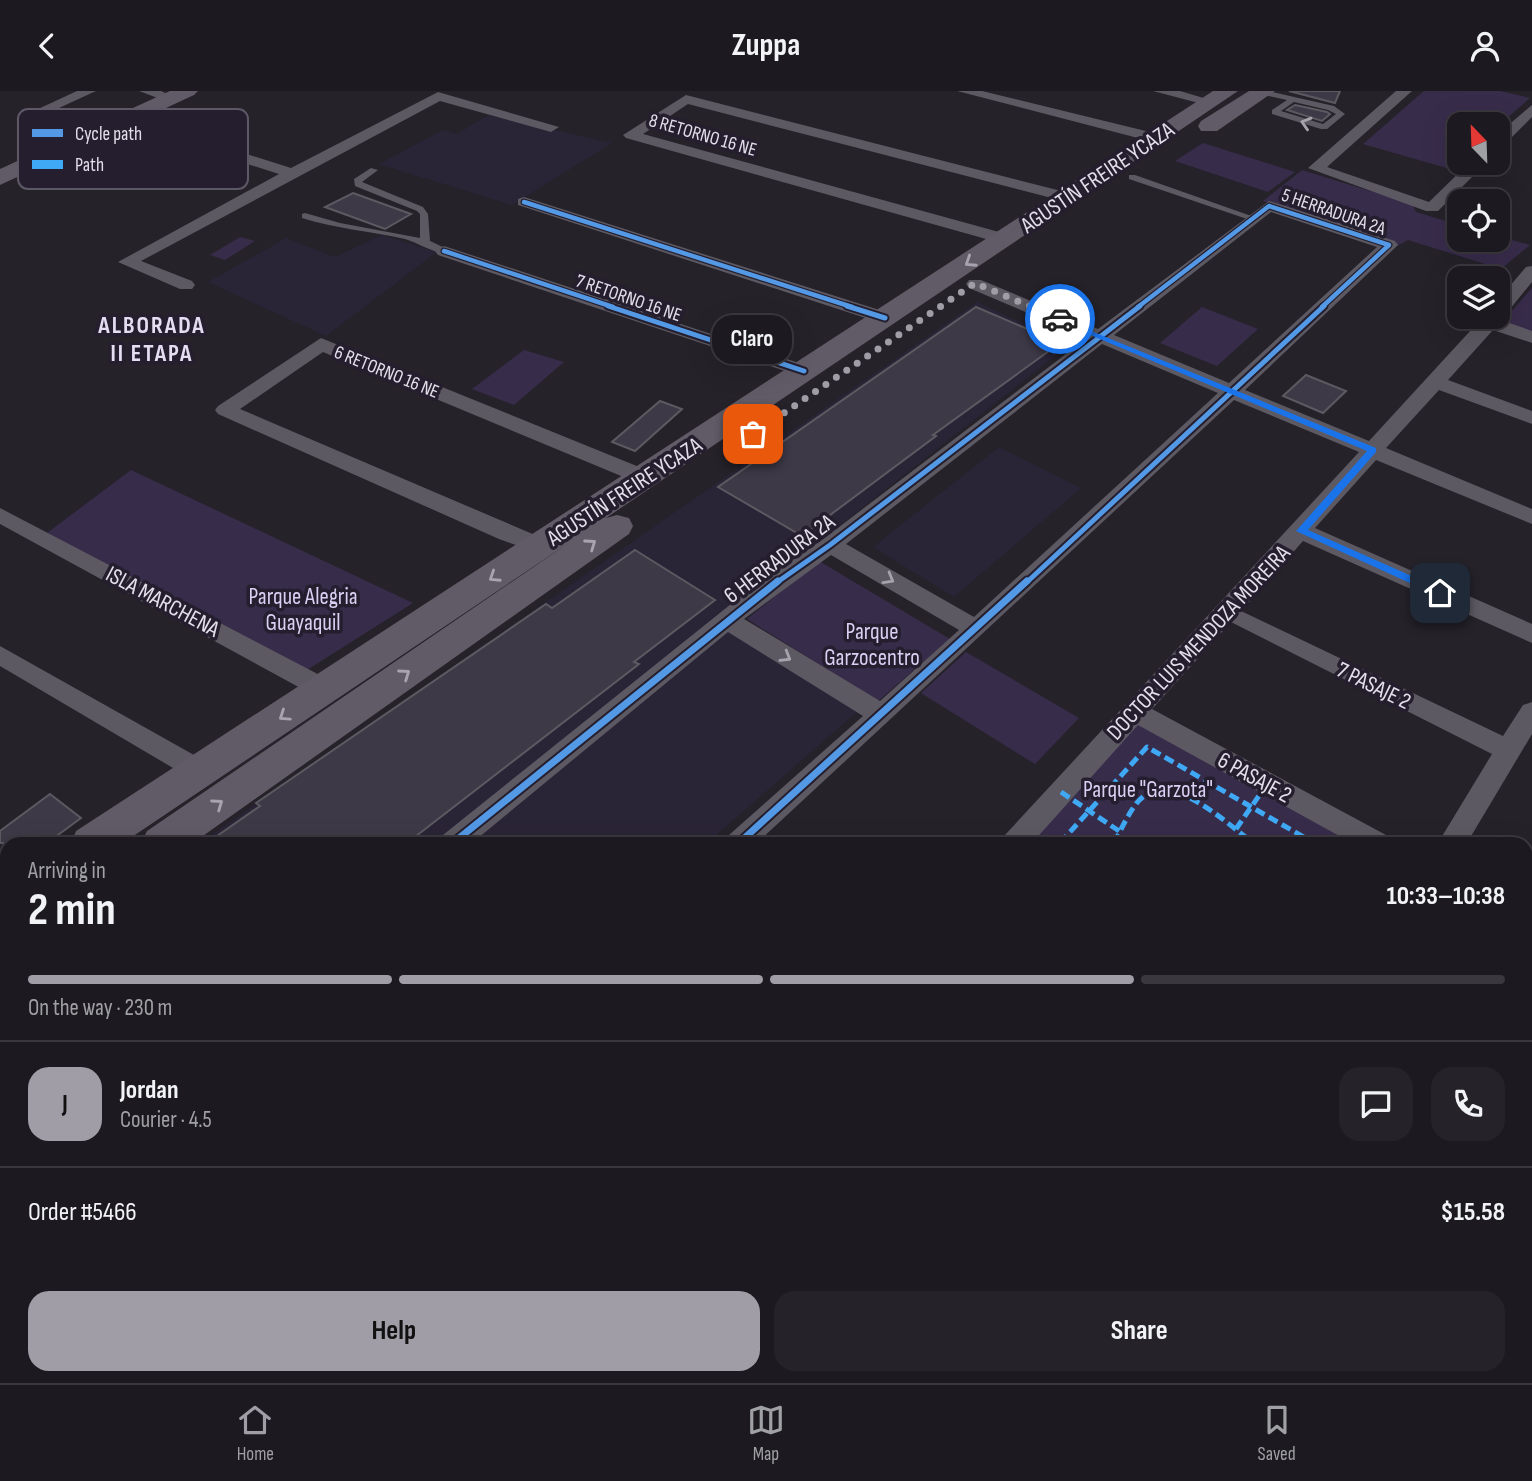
<!DOCTYPE html>
<meta charset="utf-8">
<style>
body{margin:0;font-family:"Sofia Sans Condensed",sans-serif;background:#252329;color:#f1f3f6;height:100vh;display:flex;flex-direction:column;font-size:26px;white-space:nowrap}
*{box-sizing:border-box;margin:0}
p{font-size:23px;color:#a0a1a5}
.icon{flex:none;width:38px;height:38px;fill:none;stroke:currentColor;stroke-width:2;stroke-linecap:round;stroke-linejoin:round}
.map{position:relative;flex:1;overflow:hidden}
.details{position:absolute;left:0px;top:746px;width:1533px;height:548px;display:flex;flex-direction:column;background:#1c1a20;border-radius:21px 21px 0 0;box-shadow:0 7px 28px #0002,0 0 0 2px #3a383e}
.details>*{flex:none}
.needle{width:46px;rotate:337deg}
.buttons{position:absolute;left:1447px;top:21px;display:grid;gap:14px}
.buttons a{display:grid;place-items:center;width:63px;height:63px;border-radius:14px;background:#1c1a20;box-shadow:0 7px 28px #0002,0 0 0 2px #3a383e;font-size:35px}
.pin{position:absolute;display:grid;place-items:center;width:60px;height:60px;color:#fff;margin:-30px;border-radius:14px;box-shadow:0 4px 10px #0006}
.courier{position:absolute;display:grid;place-items:center;width:70px;height:70px;margin:-35px;border:5px solid #1a73e8;border-radius:50%;background:#fff;color:#222;box-shadow:0 2px 9px #0007}
.bubble{position:absolute;height:49px;border-radius:21px;background:#1c1a20;box-shadow:0 7px 28px #0002,0 0 0 2px #3a383e;font-size:23px;font-weight:700;line-height:49px;text-align:center}
.head em{font-style:normal;font-weight:700}
.head div{display:flex;flex-direction:column-reverse}
.head{display:flex;align-items:center;justify-content:space-between;height:119px;padding:0 28px}
h1{font-size:46px;font-weight:700;line-height:52px}
.bar{display:grid;grid-template-columns:repeat(4,1fr);gap:10px 7px;align-content:center;height:84px;padding:0 28px}
.bar i{height:9px;border-radius:5px;background:#3a383e}
.bar .on{background:#a09da7}
.bar p{grid-column:span 4}
.line{display:flex;align-items:center;gap:18px;padding:0 28px;border-top:2px solid #3a383e}
.line div{flex:1}
.round{display:grid;place-items:center;flex:none;width:74px;height:74px;border-radius:21px;background:#252329}
.primary-button{display:flex;gap:14px;margin-top:auto;padding:14px 28px}
.primary-button a{flex:1;height:80px;border-radius:21px;background:#a09da7;color:#111;font-size:28px;font-weight:700;line-height:80px;text-align:center}
.primary-button a+a{background:#252329;color:#f1f3f6}
header{display:flex;justify-content:space-between;align-items:center;height:91px;padding:0 28px;background:#1c1a20;font-size:32px;font-weight:700}
.menu{display:flex;justify-content:space-around;align-items:center;height:98px;border-top:2px solid #3a383e;background:#1c1a20;font-size:19px;color:#a0a1a5}
.menu a{display:grid;justify-items:center;gap:4px}
.menu .on{color:#a09da7}
.map>svg:first-child{display:block}
</style>
<header><svg class="icon" aria-label="back" viewBox="0 0 24 24"><path d="M15 5l-7 7 7 7"/></svg>Zuppa<svg class="icon" aria-label="person" viewBox="0 0 24 24"><circle cx="12" cy="8" r="4"/><path d="M4 21q1-7 8-7t8 7"/></svg></header>
<div class="map">
<svg width="1532" height="1292" viewBox="0 0 1532 1292">
<rect width="100%" height="100%" fill="#25222a"/>
<!-- built -->
<g fill="#2a2437">
<path d="M488,24l124,28 -100,62 -133,-41 64,-34 14,4z"/>
<path d="M382,144l55,17 -111,84 -118,-54 78,-44 49,19z"/>
<path d="M977,211l92,43 -349,275 138,91 -151,132h-507z"/>
<path d="M999,356l82,41 -127,109 -81,-50z"/>
</g>
<!-- green -->
<g fill="#382c4b">
<path d="M1424,0h76l30,7 -32,28 -38,-2 -1,37 -9,8 -87,-25z"/>
<path d="M1203,52l92,29 -27,20 -93,-31z"/>
<path d="M1302,79l110,34 4,8 43,13 1,15h38v-4l32,9 -29,24 -93,-29 -11,6 -134,-45z"/>
<path d="M240,146l15,4 -30,19 -15,-5z"/>
<path d="M1532,197v44l-30,-10z"/>
<path d="M1202,216l56,22 -41,37 -57,-23z"/>
<path d="M524,259l40,12 -50,43 -42,-16z"/>
<path d="M131,379l282,133 -106,67 -260,-137z"/>
<path d="M819,470l131,78 -72,62 -131,-82z"/>
<path d="M966,561l113,66 -44,46 -114,-71z"/>
<path d="M1135,628l219,124h-333z"/>
<path d="M1526,882l6,4v103l-6,-4z"/>
</g>
<!-- building -->
<g fill="#3e3947" stroke="#5c5a61" stroke-width="2">
<path d="M1289,0h51l-5,12z"/>
<path d="M1295,14l32,7 3,2 -8,7 -35,-11z"/>
<path d="M353,102l58,21 -26,15 -60,-22z"/>
<path d="M976,216l84,36 -127,92 3,1 -134,100 -84,-49z"/>
<path d="M1306,284l40,16 -23,22 -40,-17z"/>
<path d="M660,310l22,8 -47,42 -23,-9z"/>
<path d="M635,459l80,50 -81,62 5,2 -232,179h-200l53,-37 -4,-3 290,-199 6,4z"/>
<path d="M50,703l31,24 -34,25h-47v-12z"/>
</g>
<g fill="none" stroke-linecap="round" stroke-linejoin="round">
<!-- lane -->
<g fill="#5c5962" fill-rule="evenodd">
<path d="M1259,0h9l66,15 11,8 -18,15h-6l-49,-15v-4l15,-10 -28,-6zM1294,11l34,8 8,4 -13,10 -42,-13z"/>
<path d="M371,77l7,2 -16,12 61,25 5,7 2,27 17,8v4c-13,1 -28,-10 -42,-14 -34,-8 -69,-10 -103,-21v-4l3,-1 35,10 80,15v-24l-3,-3 -62,-25 -1,-7z"/>
<path d="M1129,84h6l122,43 -7,2 -121,-41z"/>
<path d="M7,993v18l-7,3v-18z"/>
<path d="M0,1152l7,3v23l-7,-3z"/>
</g>
<!-- street -->
<g fill="#5c5962" fill-rule="evenodd">
<path d="M77,0h19l-61,28h-10l-2,-3z"/>
<path d="M139,0h22l17,8 -7,4z"/>
<path d="M957,0h25l180,44 3,3 -8,5z"/>
<path d="M1153,0h27l37,11 -7,4z"/>
<path d="M1396,0h16l-85,76 102,35 40,-39h17l-48,48h-12l-118,-43z"/>
<path d="M438,1l121,35 -8,5 -111,-31 -299,160 51,20 3,4 -3,4h-12l-62,-27 161,-88 -160,-51v-6h10l162,51z"/>
<path d="M686,4l387,99 2,3 -8,5 -379,-98 -45,30 367,101 3,4 -9,5 -378,-106 -3,-3z"/>
<path d="M1532,14v12l-29,29 -5,2v-14z"/>
<path d="M524,106l368,117 2,4 -9,6 -7,-2 -360,-117v-6z"/>
<path d="M1269,110l126,40 3,4 -153,145 124,51 113,-123 16,-1v-17l28,-33 6,-1v16l-31,38 31,11v12l-39,-13 -45,50 84,31v13l-93,-34 -53,58 146,61v15l-156,-64 -61,68 217,96v19l-229,-102 -62,70 262,125 20,-31 9,-3v32l-65,109h-29l54,-89 -261,-132 -79,87 234,126 4,8h-38l-214,-118 -106,118h-31l4,-8 354,-383 -125,-52 -477,443h-32l4,-8 134,-119 -135,-84 -256,211h-33l4,-8 303,-243 76,-52 265,-202 -118,-50 -3,-4 3,-4h12l117,49zM1271,121l106,35 -148,136 -115,-48zM1102,253l116,49 -244,224 -128,-73zM831,464l128,75 -79,71 -136,-82z"/>
<path d="M444,155l367,121 3,4 -3,4h-14l-359,-120 -3,-4z"/>
<path d="M321,247l333,135 3,5 -3,5h-16l-315,-131 -83,57 309,132 3,5 -3,5 -8,3 -42,-15 -281,-125 -3,-4 3,-4z"/>
<path d="M0,417l333,174 4,7 -4,7 -9,2 -9,-2 -315,-172z"/>
<path d="M0,555l210,118 3,7 -3,7 -10,4 -10,-4 -190,-112z"/>
<path d="M7,1119v40l-7,3v-40z"/>
<path d="M1532,1167v49l-6,2v-49z"/>
<path d="M163,1286h41l-2,6h-41z"/>
<path d="M1084,1286h44l2,6h-44z"/>
<path d="M1470,1286h39l-2,6h-39z"/>
</g>
<!-- secondary -->
<g fill="#605b66" fill-rule="evenodd">
<path d="M170,0h28l-4,4 -194,90v-16z"/>
<path d="M1213,0h25l-632,427 11,-3 12,3 4,8 -4,8 -436,309h-52l6,-12 426,-291 -450,303h-52l5,-12z"/>
<path d="M1249,0h26l-58,40h-16l-3,-5 3,-5z"/>
</g>
<!-- primary -->
<g fill="#5e5966" fill-rule="evenodd">
<path d="M0,767l7,3v75l-7,-3z"/>
<path d="M0,880l7,3v45l-7,-3z"/>
<path d="M461,1286h61l2,6h-60z"/>
<path d="M580,1286h61l2,6h-60z"/>
</g>
<!-- primary-bridge -->
<path stroke="#5e5966" stroke-width="50" d="M0,859l7,5"/>
<!-- quiet -->
<g stroke="#3fa9f5" stroke-width="5" stroke-dasharray="10 5" stroke-linecap="butt">
<path d="M1061,701l61,41"/>
<path d="M1236,738l31,-45"/>
<path d="M1060,752l87,-96 167,96"/>
<path d="M1114,752c7,-13 13,-27 22,-39 30,-40 90,19 117,39"/>
</g>
<!-- cycleway-far2 casing -->
<g stroke="#241e2e" stroke-width="7">
<g id="cycleway-far2">
<path d="M524,111l328,105"/>
<path d="M444,160l169,56"/>
<path d="M1138,216l131,-101 120,39 -67,62"/>
</g>
</g>
<!-- cycleway-far1 casing -->
<g stroke="#241e2e" stroke-width="9">
<g id="cycleway-far1">
<path d="M608,215l196,65"/>
<path d="M847,215l38,12"/>
<path d="M776,492l54,-38 310,-239"/>
<path d="M1026,492l298,-277"/>
</g>
</g>
<!-- cycleway casing -->
<g stroke="#241e2e" stroke-width="11">
<g id="cycleway">
<path d="M453,752l325,-262"/>
<path d="M739,752l288,-262"/>
</g>
</g>
<!-- cycleway-far2 -->
<use href="#cycleway-far2" stroke="#5399e6" stroke-width="4.5"/>
<!-- cycleway-far1 -->
<use href="#cycleway-far1" stroke="#5399e6" stroke-width="5"/>
<!-- cycleway -->
<use href="#cycleway" stroke="#5399e6" stroke-width="7"/>
</g>
<!-- one-way arrows -->
<defs><path id="oneway-chevron" d="M-2-3.5L2.5 0L-2 3.5" fill="none" stroke-width="1.6" stroke-linecap="round" stroke-linejoin="round" transform="scale(1.75)"/></defs>
<g stroke="#a6a3ad">
<use href="#oneway-chevron" transform="translate(1306 32) rotate(-163)"/>
<use href="#oneway-chevron" transform="translate(889 488) rotate(30)"/>
<use href="#oneway-chevron" transform="translate(786 566) rotate(31)"/>
</g>
<g stroke="#a8a4af">
<use href="#oneway-chevron" transform="translate(970 171) rotate(147)"/>
<use href="#oneway-chevron" transform="translate(591 453) rotate(-35)"/>
<use href="#oneway-chevron" transform="translate(494 486) rotate(147)"/>
<use href="#oneway-chevron" transform="translate(405 583) rotate(-35)"/>
<use href="#oneway-chevron" transform="translate(284 625) rotate(146)"/>
<use href="#oneway-chevron" transform="translate(218 713) rotate(-35)"/>
</g>
<!-- route -->
<path fill="#1a73e8" d="M1057,226l319,131v4l-68,78 135,60v5h-7l-140,-64 71,-80 -310,-130z"/>
<g fill="none" stroke-linecap="round" stroke-linejoin="round">
<!-- done -->
<path stroke="#a09da7" stroke-width="7" stroke-dasharray="0 12.6" d="M753,343l222,-151 85,36"/>
</g>
<g text-anchor="middle" stroke-width="7" stroke-linejoin="round" paint-order="stroke">
<!-- far-street labels -->
<g font-size="19" fill="#e3dfea" stroke="#241e2e">
<text transform="translate(703 43) rotate(16)" y="7">8 RETORNO 16 NE</text>
<text transform="translate(1334 120) rotate(19)" y="7">5 HERRADURA 2A</text>
<text transform="translate(629 206) rotate(19)" y="7">7 RETORNO 16 NE</text>
<text transform="translate(387 280) rotate(22)" y="7">6 RETORNO 16 NE</text>
</g>
<!-- street labels -->
<g font-size="23" fill="#e3dfea" stroke="#241e2e">
<text transform="translate(1097 86) rotate(-34)" y="8">AGUSTÍN FREIRE YCAZA</text>
<text transform="translate(624 400) rotate(-33)" y="8">AGUSTÍN FREIRE YCAZA</text>
<text transform="translate(779 467) rotate(-37)" y="8">6 HERRADURA 2A</text>
<text transform="translate(163 510) rotate(28)" y="8">ISLA MARCHENA</text>
<text transform="translate(1198 551) rotate(-47)" y="8">DOCTOR LUIS MENDOZA MOREIRA</text>
<text transform="translate(1374 594) rotate(26)" y="8">7 PASAJE 2</text>
<text transform="translate(1255 686) rotate(29)" y="8">6 PASAJE 2</text>
</g>
<!-- park labels -->
<g font-size="23" fill="#dbcff3" stroke="#241e2e">
<text x="303" y="513">Parque Alegria<tspan x="303" dy="26">Guayaquil</tspan></text>
<text x="872" y="548">Parque<tspan x="872" dy="26">Garzocentro</tspan></text>
<text x="1148" y="706">Parque "Garzota"</text>
</g>
<!-- far-district labels -->
<g font-size="24" font-weight="bold" letter-spacing="2" fill="#e5def3" stroke="#241e2e">
<text x="152" y="242">ALBORADA<tspan x="152" dy="28">II ETAPA</tspan></text>
</g>
</g>
<!-- legend -->
<rect x="18" y="18" width="230" height="80" rx="10" fill="#241e2e" stroke="#5d5866" stroke-width="2"/>
<rect x="32" y="38" width="31" height="8" fill="#5399e6"/>
<rect x="32" y="69" width="31" height="9" fill="#3fa9f5"/>
<g font-size="19" fill="#e3dfea">
<text x="75" y="49">Cycle path</text>
<text x="75" y="80">Path</text>
</g>
</svg>
<div class="buttons">
<a><svg class="needle" viewBox="-14 -14 28 28"><path d="M0-13l5 13h-10z" fill="#e53935"/><path d="M0 13l5-13h-10z" fill="#a0a1a5"/></svg></a>
<a><svg class="icon" aria-label="locate" viewBox="0 0 24 24"><circle cx="12" cy="12" r="6"/><path d="M12 2v4M12 18v4M2 12h4M18 12h4"/></svg></a>
<a><svg class="icon" aria-label="layers" viewBox="0 0 24 24"><path d="M12 4l9 5-9 5-9-5zM3 14l9 5 9-5"/></svg></a>
</div>
<div class="pin" style="left:753px;top:343px;background:#ea580c"><svg class="icon" aria-label="bag" viewBox="0 0 24 24"><path d="M5 8h14l-1 12H6zM9 8a3 3 0 0 1 6 0"/></svg></div>
<div class="pin" style="left:1440px;top:502px;background:#1f2937"><svg class="icon" aria-label="home" viewBox="0 0 24 24"><path d="M3 11l9-7 9 7M6 9v11h12V9"/></svg></div>
<div class="courier" style="left:1060px;top:228px"><svg class="icon" aria-label="car" viewBox="0 0 24 24"><path d="M5 17H2v-5l4-1 3-4h7l3 4 3 1v5h-3M9 17h6M6 11h13"/><circle cx="7" cy="17" r="2"/><circle cx="17" cy="17" r="2"/></svg></div>
<div class="bubble" style="left:712px;top:224px;width:80px">Claro</div>
<section class="details">
<div class="head"><div><h1>2 min</h1><p>Arriving in</p></div><em>10:33–10:38</em></div>
<div class="bar"><i class="on"></i><i class="on"></i><i class="on"></i><i></i><p>On the way · 230 m</p></div>
<div class="line" style="height:126px"><b class="round" style="background:#a09da7;color:#111">J</b><div><b>Jordan</b><p>Courier · 4.5</p></div><a class="round"><svg class="icon" aria-label="chat" viewBox="0 0 24 24"><path d="M4 5h16v11H9l-5 4z"/></svg></a><a class="round"><svg class="icon" aria-label="phone" viewBox="0 0 24 24"><path d="M5 4h4l2 5-3 2q2 4 5 5l2-3 5 2v4C11 20 4 13 5 4z"/></svg></a></div>
<div class="line" style="height:91px"><div>Order #5466</div><b>$15.58</b></div>
<div class="primary-button"><a>Help</a><a>Share</a></div>
</section>
</div>
<nav class="menu">
<a class="on"><svg class="icon" aria-label="home" viewBox="0 0 24 24"><path d="M3 11l9-7 9 7M6 9v11h12V9"/></svg>Home</a>
<a><svg class="icon" aria-label="map" viewBox="0 0 24 24"><path d="M3 6l6-2 6 2 6-2v14l-6 2-6-2-6 2zM9 4v14M15 6v14"/></svg>Map</a>
<a><svg class="icon" aria-label="saved" viewBox="0 0 24 24"><path d="M7 4h10v16l-5-4-5 4z"/></svg>Saved</a>
</nav>
